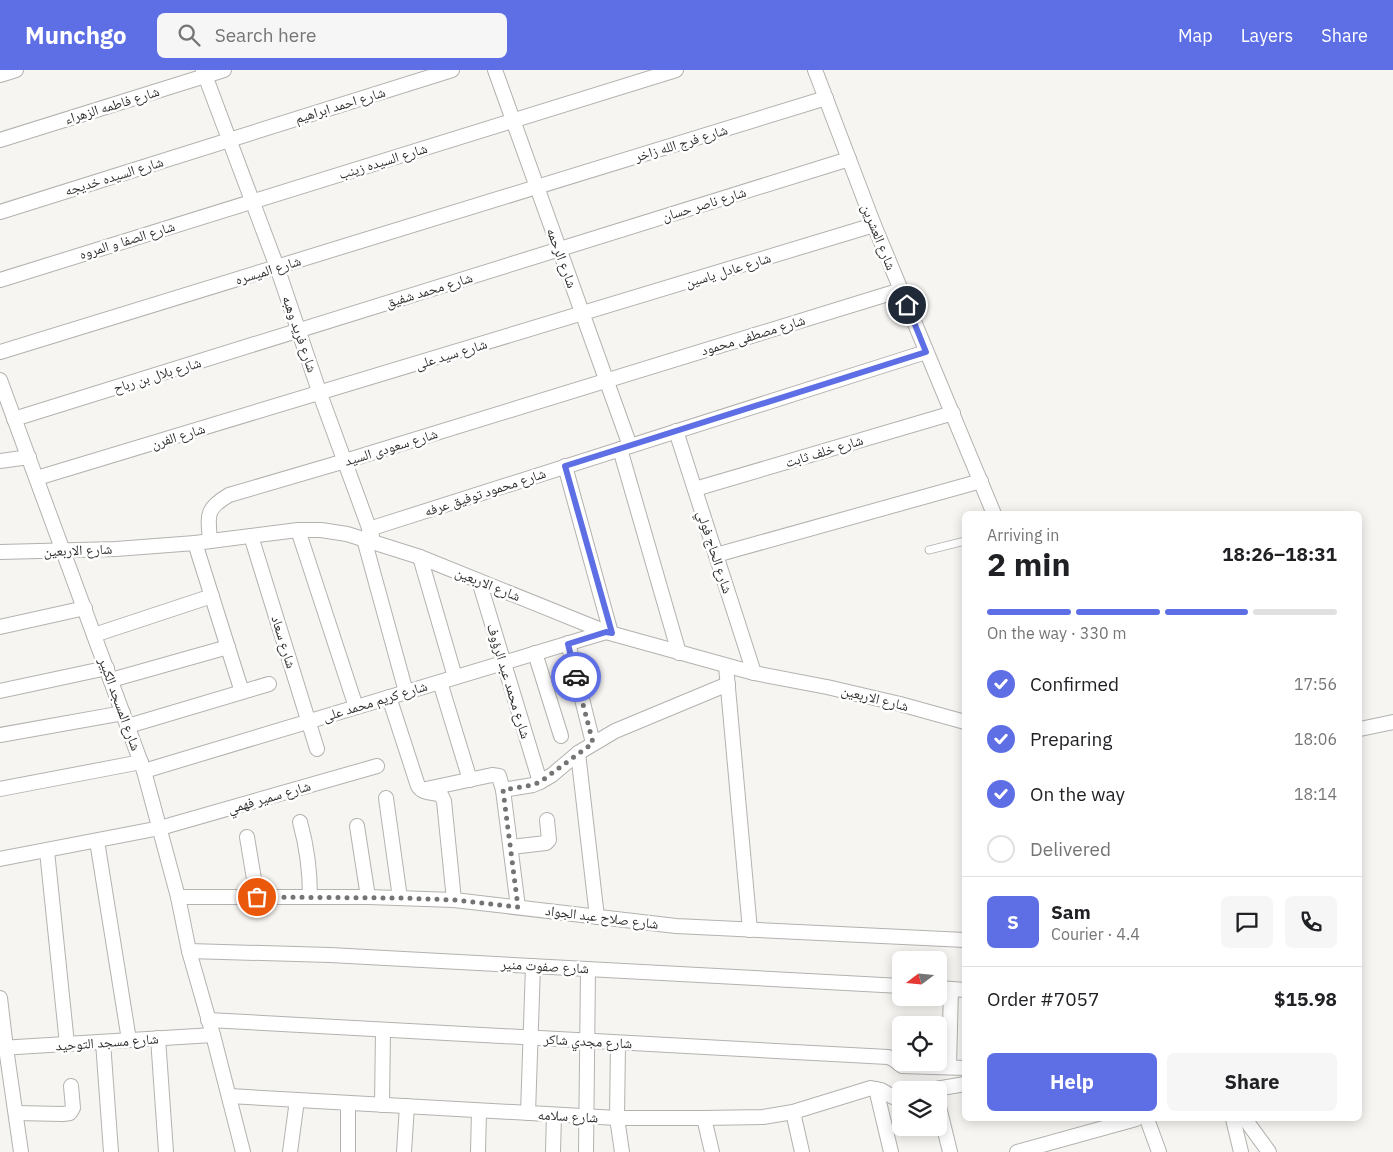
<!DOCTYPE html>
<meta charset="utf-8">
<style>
body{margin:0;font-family:"IBM Plex Sans","Noto Naskh Arabic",sans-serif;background:#f6f6f6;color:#202124;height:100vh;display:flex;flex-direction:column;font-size:19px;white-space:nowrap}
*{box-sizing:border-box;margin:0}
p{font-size:16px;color:#757577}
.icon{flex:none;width:28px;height:28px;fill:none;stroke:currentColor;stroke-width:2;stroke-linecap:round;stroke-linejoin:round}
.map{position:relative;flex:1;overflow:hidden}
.drawer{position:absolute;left:962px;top:441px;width:400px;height:610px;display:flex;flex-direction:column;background:#fff;border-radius:8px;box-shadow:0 2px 12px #0003}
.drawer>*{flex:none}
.needle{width:32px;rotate:254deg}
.buttons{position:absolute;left:892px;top:881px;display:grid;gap:10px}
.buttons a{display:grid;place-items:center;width:55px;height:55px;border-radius:8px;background:#fff;box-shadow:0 2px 12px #0003;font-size:25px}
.pin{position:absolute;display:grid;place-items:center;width:42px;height:42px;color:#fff;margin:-21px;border:2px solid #fff;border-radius:50%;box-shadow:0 1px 5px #0007}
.courier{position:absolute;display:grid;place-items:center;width:50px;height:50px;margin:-25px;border:4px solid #5e6fe6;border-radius:50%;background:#fff;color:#222;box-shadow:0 1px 6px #0007}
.head em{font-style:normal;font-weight:800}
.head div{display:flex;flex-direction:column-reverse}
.head{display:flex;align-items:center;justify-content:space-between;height:85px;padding:0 25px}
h1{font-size:32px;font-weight:800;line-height:38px}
.bar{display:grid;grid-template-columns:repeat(4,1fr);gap:8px 5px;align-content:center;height:60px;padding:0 25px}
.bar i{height:6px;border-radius:4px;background:#e0e0e0}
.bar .active{background:#5e6fe6}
.bar p{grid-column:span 4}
.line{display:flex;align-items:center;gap:12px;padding:0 25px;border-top:1px solid #e0e0e0}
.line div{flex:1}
.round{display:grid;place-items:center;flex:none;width:52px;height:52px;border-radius:8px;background:#f6f6f6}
ol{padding:0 25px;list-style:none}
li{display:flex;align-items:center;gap:15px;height:55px}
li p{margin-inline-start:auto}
li .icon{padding:5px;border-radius:50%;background:#5e6fe6;color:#fff;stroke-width:4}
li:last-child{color:#757577}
li i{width:28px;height:28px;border:2px solid #e0e0e0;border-radius:50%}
.cta{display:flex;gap:10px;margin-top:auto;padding:10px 25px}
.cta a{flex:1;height:58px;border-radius:8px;background:#5e6fe6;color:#fff;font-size:20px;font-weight:800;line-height:58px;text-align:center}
.cta a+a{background:#f6f6f6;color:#202124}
header{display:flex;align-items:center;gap:30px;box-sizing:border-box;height:70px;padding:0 25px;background:#5e6fe6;color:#fff}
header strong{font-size:24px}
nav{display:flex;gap:28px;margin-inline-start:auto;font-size:18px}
.search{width:350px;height:45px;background:#f6f6f6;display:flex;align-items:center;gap:12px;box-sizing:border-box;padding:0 18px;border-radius:8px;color:#757577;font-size:19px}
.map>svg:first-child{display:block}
</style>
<header>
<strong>Munchgo</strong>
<div class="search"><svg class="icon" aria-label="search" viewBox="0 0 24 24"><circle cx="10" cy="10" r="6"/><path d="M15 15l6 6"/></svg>Search here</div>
<nav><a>Map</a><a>Layers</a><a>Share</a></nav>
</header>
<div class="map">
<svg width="1393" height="1082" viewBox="0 0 1393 1082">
<rect width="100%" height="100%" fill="#f6f5f2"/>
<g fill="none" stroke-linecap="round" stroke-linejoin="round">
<!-- service casing -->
<g stroke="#b3b2af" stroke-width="9">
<path id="service" d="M929,480l36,-9"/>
</g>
<!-- minor casing -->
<g stroke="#b3b2af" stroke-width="16">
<g id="minor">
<path d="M203,0l74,197 43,127 52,142"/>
<path d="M495,0l135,376"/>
<path d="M815,0l59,155 120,289"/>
<path d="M0,5l16,-5"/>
<path d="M0,70l224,-70"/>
<path d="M0,142l452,-142"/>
<path d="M0,210l676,-210"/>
<path d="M0,282l826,-254"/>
<path d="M0,310l144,391 34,126 11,54 24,84 30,117"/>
<path d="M14,349l835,-260"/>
<path d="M676,361l78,242"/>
<path d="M620,379l59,204"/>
<path d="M0,391l29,-4"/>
<path d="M565,396l46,167"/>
<path d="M37,408l837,-253"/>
<path d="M695,419l258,-76"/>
<path d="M369,459l557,-177"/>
<path d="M298,460l58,177"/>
<path d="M251,466l66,213"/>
<path d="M364,469l42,153"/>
<path d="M210,471c-2,-26 -5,-32 19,-46l116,-34 556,-171"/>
<path d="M195,473l47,149"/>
<path d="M0,482l116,-3 79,-6 103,-13h23l26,4 73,23 186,75 148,41 73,14 73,17 65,18"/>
<path d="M716,485l265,-74"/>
<path d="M420,487l35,120"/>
<path d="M479,511l61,201"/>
<path d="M0,557l85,-19"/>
<path d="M94,565l118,-39"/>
<path d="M568,573l25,100"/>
<path d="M535,583l26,83"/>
<path d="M726,596l24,264"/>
<path d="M111,610l117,-33"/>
<path d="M440,612l30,98"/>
<path d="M0,621l107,-23"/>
<path d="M389,627l29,89c5,8 15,6 23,9l3,6 10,99"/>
<path d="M128,656l141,-42"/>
<path d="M1360,659l33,-7"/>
<path d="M0,665l123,-22"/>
<path d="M578,683l19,164"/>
<path d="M144,701l462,-139"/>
<path d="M0,719l141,-27"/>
<path d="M426,719l66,-14 7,1 4,14 15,117"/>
<path d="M503,720l30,-5 7,-3 12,-7 26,-22 37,-22 113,-47"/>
<path d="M386,728l14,100"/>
<path d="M300,752c7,25 10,49 10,75"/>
<path d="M357,756l11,71"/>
<path d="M247,767l10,60"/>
<path d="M97,771l32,199"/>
<path d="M511,777l35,-4 3,-3 -2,-20"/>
<path d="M47,781l20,193"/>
<path d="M0,789l160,-31 217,-62"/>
<path d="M178,827h190l86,3 222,26 289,14"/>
<path d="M189,881l141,4 571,31"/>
<path d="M939,918l26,2"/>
<path d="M0,928l6,50 15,104"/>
<path d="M208,950l680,37 5,2 9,7 63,2"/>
<path d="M158,968l8,114"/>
<path d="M103,972l8,110"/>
<path d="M618,973l-1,75 5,34"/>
<path d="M0,978l213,-13"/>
<path d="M949,996l2,-77"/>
<path d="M876,1019l15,63"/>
<path d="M930,1020l35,-6"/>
<path d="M229,1026l388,22h87l59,-1 30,-5 78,-24 10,2 12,7 8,-2"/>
<path d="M348,1033v49"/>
<path d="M382,1035l1,-75"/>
<path d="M939,1037l11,45"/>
<path d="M793,1042l9,40"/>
<path d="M16,1043l47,1 7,-1 3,-5 -2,-22"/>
<path d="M528,1043l5,-147"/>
<path d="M704,1048l8,34"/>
<path d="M1147,1049l12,33"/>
<path d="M1233,1049l8,33"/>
<path d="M1245,1049l24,33"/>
<path d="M290,1082l7,-52"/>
<path d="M404,1082l3,-46"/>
<path d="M478,1082l1,-41"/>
<path d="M553,1082l1,-37"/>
<path d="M586,1082l2,-183"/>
<path d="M1017,1082l119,-33"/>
</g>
</g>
<!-- service -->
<use href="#service" stroke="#fff" stroke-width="7"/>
<!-- minor -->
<use href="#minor" stroke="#fff" stroke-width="14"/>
</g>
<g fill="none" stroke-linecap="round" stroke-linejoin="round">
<!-- done -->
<path stroke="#757472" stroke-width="5" stroke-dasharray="0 9" d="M257,827l143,1 54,2 64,7 -15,-117 30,-5 7,-3 53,-39 -17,-66"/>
<!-- route -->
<path stroke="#5e6fe6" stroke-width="6" d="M576,607l-8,-33 38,-12 6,1 -47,-167 361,-114 -19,-47"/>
</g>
<g text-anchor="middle" stroke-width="5" stroke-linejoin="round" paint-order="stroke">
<!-- street labels -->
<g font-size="14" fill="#2f2f2d" stroke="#fff">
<text transform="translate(112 35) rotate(-17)" y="5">شارع فاطمه الزهراء</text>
<text transform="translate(340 35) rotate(-17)" y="5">شارع احمد ابراهيم</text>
<text transform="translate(681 73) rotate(-17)" y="5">شارع فرج الله زاخر</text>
<text transform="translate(383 91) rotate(-17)" y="5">شارع السيده زينب</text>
<text transform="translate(114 106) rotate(-17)" y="5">شارع السيده خديجه</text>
<text transform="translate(704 134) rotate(-17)" y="5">شارع ناصر حسان</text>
<text transform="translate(879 167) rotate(68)" y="5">شارع العشرين</text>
<text transform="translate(127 170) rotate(-17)" y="5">شارع الصفا و المروه</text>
<text transform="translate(562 188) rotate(70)" y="5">شارع الرحمه</text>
<text transform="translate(268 200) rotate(-17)" y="5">شارع الميسره</text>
<text transform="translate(728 200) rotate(-17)" y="5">شارع عادل ياسين</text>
<text transform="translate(429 220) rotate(-17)" y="5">شارع محمد شفيق</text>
<text transform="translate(300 264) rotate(71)" y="5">شارع فريد وهبه</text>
<text transform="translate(753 265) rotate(-17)" y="5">شارع مصطفى محمود</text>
<text transform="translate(451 284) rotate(-17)" y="5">شارع سيد على</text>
<text transform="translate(157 305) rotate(-17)" y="5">شارع بلال بن رباح</text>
<text transform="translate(178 366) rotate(-17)" y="5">شارع الفرن</text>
<text transform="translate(391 377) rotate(-17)" y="5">شارع سعودى السيد</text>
<text transform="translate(824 381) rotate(-17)" y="5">شارع خلف ثابت</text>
<text transform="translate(485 422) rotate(-18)" y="5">شارع محمود توفيق عرفه</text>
<text transform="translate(78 480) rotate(-2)" y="5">شارع الاربعين</text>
<text transform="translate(715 482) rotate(72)" y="5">شارع الحاج فولي</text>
<text transform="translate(488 514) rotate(22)" y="5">شارع الاربعين</text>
<text transform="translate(284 572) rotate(73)" y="5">شارع سعاد</text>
<text transform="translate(509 611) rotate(73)" y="5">شارع محمد عبد الرؤوف</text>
<text transform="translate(875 628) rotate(14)" y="5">شارع الاربعين</text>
<text transform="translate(375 631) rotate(-17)" y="5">شارع كريم محمد على</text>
<text transform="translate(120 634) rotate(70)" y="5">شارع المسجد الكبير</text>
<text transform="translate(269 727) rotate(-16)" y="5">شارع سمير فهمي</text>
<text transform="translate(602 847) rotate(7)" y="5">شارع صلاح عبد الجواد</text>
<text transform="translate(545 896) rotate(3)" y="5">شارع صفوت منير</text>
<text transform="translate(588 971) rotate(3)" y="5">شارع مجدي شاكر</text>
<text transform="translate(107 972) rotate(-4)" y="5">شارع مسجد التوحيد</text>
<text transform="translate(568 1046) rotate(3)" y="5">شارع سلامه</text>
</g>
</g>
</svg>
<div class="buttons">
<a><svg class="needle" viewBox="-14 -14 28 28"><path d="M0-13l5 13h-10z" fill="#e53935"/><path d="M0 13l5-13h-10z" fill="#757577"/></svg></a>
<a><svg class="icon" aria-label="locate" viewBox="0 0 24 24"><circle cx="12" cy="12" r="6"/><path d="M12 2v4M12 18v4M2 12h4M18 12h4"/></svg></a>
<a><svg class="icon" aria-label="layers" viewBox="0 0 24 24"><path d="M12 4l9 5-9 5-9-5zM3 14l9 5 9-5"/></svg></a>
</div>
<div class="pin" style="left:257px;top:827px;background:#ea580c"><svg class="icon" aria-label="bag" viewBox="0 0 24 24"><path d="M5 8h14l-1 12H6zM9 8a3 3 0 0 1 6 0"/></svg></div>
<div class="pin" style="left:907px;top:235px;background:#1f2937"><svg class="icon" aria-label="home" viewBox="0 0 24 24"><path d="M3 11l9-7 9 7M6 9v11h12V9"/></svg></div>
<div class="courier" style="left:576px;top:607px"><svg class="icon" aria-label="car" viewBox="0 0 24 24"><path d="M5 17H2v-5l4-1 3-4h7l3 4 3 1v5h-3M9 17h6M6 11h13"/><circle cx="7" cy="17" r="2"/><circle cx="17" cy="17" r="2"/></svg></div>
<section class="drawer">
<div class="head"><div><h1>2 min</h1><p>Arriving in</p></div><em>18:26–18:31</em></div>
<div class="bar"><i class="active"></i><i class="active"></i><i class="active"></i><i></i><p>On the way · 330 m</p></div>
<ol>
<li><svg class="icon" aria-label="check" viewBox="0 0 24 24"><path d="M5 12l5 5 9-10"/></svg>Confirmed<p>17:56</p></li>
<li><svg class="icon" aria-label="check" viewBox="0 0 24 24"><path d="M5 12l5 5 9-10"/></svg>Preparing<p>18:06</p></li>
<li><svg class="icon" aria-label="check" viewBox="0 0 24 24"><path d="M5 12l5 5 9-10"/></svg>On the way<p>18:14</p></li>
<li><i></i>Delivered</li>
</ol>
<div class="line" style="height:90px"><b class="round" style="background:#5e6fe6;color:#fff">S</b><div><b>Sam</b><p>Courier · 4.4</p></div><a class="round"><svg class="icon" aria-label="chat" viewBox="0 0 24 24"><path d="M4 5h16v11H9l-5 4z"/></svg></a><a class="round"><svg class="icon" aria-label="phone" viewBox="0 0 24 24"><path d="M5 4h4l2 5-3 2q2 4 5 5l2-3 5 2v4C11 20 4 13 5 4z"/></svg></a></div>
<div class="line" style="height:65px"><div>Order #7057</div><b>$15.98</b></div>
<div class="cta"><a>Help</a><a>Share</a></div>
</section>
</div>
